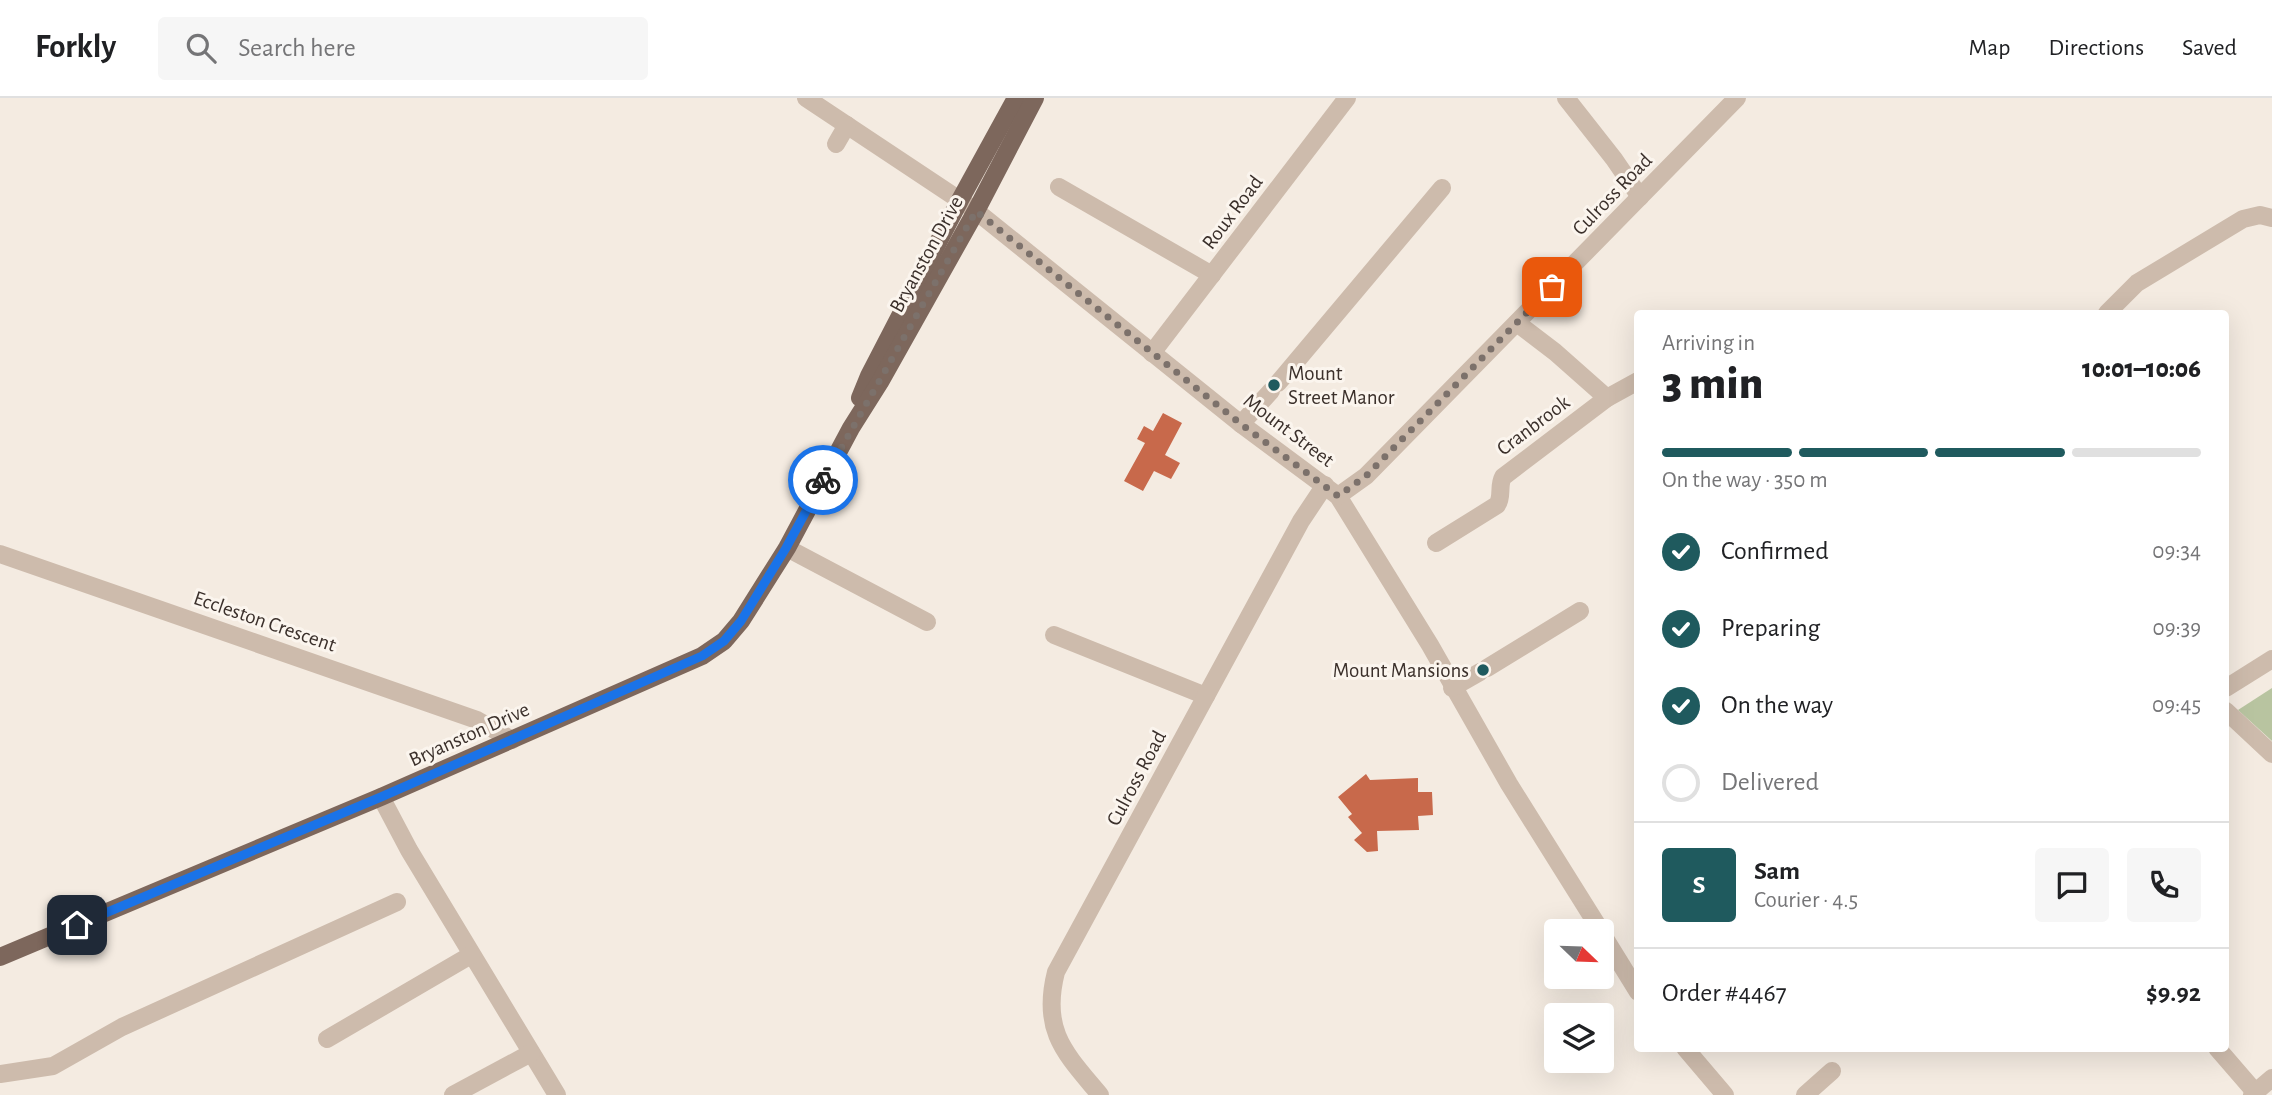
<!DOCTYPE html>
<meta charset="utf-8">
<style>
body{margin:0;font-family:"Alegreya Sans",sans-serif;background:#f6f6f6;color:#202124;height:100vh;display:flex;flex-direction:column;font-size:26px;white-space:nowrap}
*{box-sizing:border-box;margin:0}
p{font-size:23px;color:#757577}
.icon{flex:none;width:38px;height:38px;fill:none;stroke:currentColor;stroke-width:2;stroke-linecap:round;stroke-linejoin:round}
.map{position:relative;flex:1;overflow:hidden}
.sheet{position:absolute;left:1634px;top:212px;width:595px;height:742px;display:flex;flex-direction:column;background:#fff;border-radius:7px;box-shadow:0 7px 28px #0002}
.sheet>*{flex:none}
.needle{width:46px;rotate:113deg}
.tools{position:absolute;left:1544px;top:821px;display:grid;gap:14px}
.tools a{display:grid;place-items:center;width:70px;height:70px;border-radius:7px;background:#fff;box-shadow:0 7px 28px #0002;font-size:35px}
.pin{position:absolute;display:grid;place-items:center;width:60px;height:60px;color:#fff;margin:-30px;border-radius:14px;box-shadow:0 4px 10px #0006}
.courier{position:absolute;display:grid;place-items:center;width:70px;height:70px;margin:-35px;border:5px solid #1a73e8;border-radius:50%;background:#fff;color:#222;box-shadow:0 2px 9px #0007}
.summary em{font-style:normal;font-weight:800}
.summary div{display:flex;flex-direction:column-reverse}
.summary{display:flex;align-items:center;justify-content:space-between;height:119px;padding:0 28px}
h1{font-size:46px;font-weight:800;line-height:52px}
.bar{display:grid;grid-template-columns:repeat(4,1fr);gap:10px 7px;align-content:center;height:84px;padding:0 28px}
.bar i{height:9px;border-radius:5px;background:#e0e0e0}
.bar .current{background:#1f5a5e}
.bar p{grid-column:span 4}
.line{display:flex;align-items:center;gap:18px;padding:0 28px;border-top:2px solid #e0e0e0}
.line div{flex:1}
.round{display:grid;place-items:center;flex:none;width:74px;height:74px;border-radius:7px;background:#f6f6f6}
ol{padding:0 28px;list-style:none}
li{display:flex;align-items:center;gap:21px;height:77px}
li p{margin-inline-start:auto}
li .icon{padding:7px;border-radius:50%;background:#1f5a5e;color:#fff;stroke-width:4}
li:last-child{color:#757577}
li i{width:38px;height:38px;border:4px solid #e0e0e0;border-radius:50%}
header{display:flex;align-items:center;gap:42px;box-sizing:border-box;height:98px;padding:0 35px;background:#fff;border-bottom:2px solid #e0e0e0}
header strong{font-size:33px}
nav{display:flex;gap:38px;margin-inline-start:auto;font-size:24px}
.search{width:490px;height:63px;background:#f6f6f6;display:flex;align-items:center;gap:18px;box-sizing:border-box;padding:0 24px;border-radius:7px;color:#757577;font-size:26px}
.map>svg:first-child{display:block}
</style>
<header>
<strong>Forkly</strong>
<div class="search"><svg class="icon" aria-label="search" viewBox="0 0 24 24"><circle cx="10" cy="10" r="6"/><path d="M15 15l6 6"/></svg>Search here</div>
<nav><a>Map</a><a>Directions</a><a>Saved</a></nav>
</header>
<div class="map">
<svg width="2272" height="997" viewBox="0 0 2272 997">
<rect width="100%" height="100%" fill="#f4ebe1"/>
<!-- green -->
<path fill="#b8c4a0" d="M2272,590v53l-34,-31z"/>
<!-- building -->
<g fill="#c8694b">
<path d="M1163,315l19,10 -17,32 15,8 -9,16 -17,-8 -11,20 -19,-10 21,-38 -8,-4 7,-13 9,5z"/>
<path d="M1366,676l4,6 48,-2v14h14l1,23 -15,1 1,14 -42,1 1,20 -11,1 -13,-12 8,-7 -14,-16 4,-3 -14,-17z"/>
</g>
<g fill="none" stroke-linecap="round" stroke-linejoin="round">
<!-- minor -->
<g stroke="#cdbbac" stroke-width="18">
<path d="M806,0l170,113 265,213 97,72 92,149 79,139 92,147"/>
<path d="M1566,0l48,61 26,38"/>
<path d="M836,46l11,-19"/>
<path d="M1059,89l153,88"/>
<path d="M2107,215l30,-30 106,-64 17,-4 12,3"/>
<path d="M1152,255l195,-255"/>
<path d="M1278,285l164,-195"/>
<path d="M1607,300l31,-17"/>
<path d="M1241,326l30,-33"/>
<path d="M1338,398l28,-20 371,-378"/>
<path d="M1436,445l61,-38c6,-8 1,-19 6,-28l104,-79 -52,-46 -38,-29"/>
<path d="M787,450l140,74"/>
<path d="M0,456l477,166 35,20"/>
<path d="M1054,537l152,61"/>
<path d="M1487,570l93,-57"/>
<path d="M1452,590l28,-16"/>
<path d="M2226,590l46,-29"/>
<path d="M2226,613l46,43"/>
<path d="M381,699l28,53 148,245"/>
<path d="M1601,834l37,60"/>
<path d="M327,941l144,-84"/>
<path d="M1685,950l40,47"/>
<path d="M2217,950l38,44"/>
<path d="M0,976l53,-8 69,-39 275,-125"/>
<path d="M453,997l78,-42"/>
<path d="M1100,997c-35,-42 -59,-64 -44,-123l245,-451 24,-36"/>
<path d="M1805,997l27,-24"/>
<path d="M2252,997l20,-17"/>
</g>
<!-- major -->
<g stroke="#7d675c" stroke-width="18">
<path d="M860,300l9,-22 91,-176 56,-102"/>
<path d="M0,859l381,-160 321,-141 22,-15 17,-20 46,-73 64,-120 29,-46 96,-171 59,-113"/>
</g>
</g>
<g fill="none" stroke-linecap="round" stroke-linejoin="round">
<!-- done -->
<path stroke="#7c716b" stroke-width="7" stroke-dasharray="0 12.6" d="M823,382l153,-269 265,213 97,72 28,-20 186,-189"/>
<!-- route -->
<path stroke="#1a73e8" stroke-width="9" d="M77,827l304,-128 321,-141 22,-15 17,-20 45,-73 37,-68"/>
</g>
<!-- markers -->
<g fill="#1f5a5e" stroke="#fbf5ee" stroke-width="2.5">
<circle cx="1274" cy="287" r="7"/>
<circle cx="1483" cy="572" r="7"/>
</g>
<g text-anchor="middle" stroke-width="6" stroke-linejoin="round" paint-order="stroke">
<!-- street labels -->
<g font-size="21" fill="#3b302b" stroke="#fbf5ee">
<text transform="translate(1612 96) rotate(-46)" y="7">Culross Road</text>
<text transform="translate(1232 114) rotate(-53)" y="7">Roux Road</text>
<text transform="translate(926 156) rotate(-61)" y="7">Bryanston Drive</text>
<text transform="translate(1533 327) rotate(-37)" y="7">Cranbrook</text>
<text transform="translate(1289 332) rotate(37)" y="7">Mount Street</text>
<text transform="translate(265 523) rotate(19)" y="7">Eccleston Crescent</text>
<text transform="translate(469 636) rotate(-24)" y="7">Bryanston Drive</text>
<text transform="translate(1136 680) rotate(-62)" y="7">Culross Road</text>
</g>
<!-- poi labels -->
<g font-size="21" fill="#3b302b" stroke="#fbf5ee" text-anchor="start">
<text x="1288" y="282">Mount<tspan x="1288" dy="24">Street Manor</tspan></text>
<text x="1469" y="579" text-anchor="end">Mount Mansions</text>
</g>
</g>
</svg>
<div class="tools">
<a><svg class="needle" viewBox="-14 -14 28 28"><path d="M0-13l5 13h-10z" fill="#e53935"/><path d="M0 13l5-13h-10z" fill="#757577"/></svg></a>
<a><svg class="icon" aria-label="layers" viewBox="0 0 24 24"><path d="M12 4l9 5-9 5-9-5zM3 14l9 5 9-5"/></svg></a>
</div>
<div class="pin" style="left:1552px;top:189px;background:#ea580c"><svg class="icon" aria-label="bag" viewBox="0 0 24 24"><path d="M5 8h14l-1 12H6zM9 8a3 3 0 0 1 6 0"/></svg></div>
<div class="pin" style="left:77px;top:827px;background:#1f2937"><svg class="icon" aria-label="home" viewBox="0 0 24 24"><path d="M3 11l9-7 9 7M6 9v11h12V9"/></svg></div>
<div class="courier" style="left:823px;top:382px"><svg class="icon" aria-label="bike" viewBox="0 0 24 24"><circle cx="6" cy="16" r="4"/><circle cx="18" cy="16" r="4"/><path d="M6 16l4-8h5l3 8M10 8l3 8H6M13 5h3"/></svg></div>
<section class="sheet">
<div class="summary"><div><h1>3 min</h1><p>Arriving in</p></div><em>10:01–10:06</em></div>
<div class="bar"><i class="current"></i><i class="current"></i><i class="current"></i><i></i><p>On the way · 350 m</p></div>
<ol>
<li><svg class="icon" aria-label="check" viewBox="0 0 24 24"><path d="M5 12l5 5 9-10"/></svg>Confirmed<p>09:34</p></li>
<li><svg class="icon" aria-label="check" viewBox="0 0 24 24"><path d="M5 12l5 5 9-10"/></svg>Preparing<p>09:39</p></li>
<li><svg class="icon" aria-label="check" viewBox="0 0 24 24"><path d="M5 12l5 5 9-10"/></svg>On the way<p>09:45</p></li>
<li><i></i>Delivered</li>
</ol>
<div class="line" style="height:126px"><b class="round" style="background:#1f5a5e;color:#fff">S</b><div><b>Sam</b><p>Courier · 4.5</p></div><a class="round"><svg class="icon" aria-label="chat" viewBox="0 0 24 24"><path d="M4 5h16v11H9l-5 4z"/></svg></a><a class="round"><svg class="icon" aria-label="phone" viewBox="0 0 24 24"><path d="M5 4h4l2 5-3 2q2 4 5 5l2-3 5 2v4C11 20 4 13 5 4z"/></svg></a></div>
<div class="line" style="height:91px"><div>Order #4467</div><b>$9.92</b></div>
</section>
</div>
